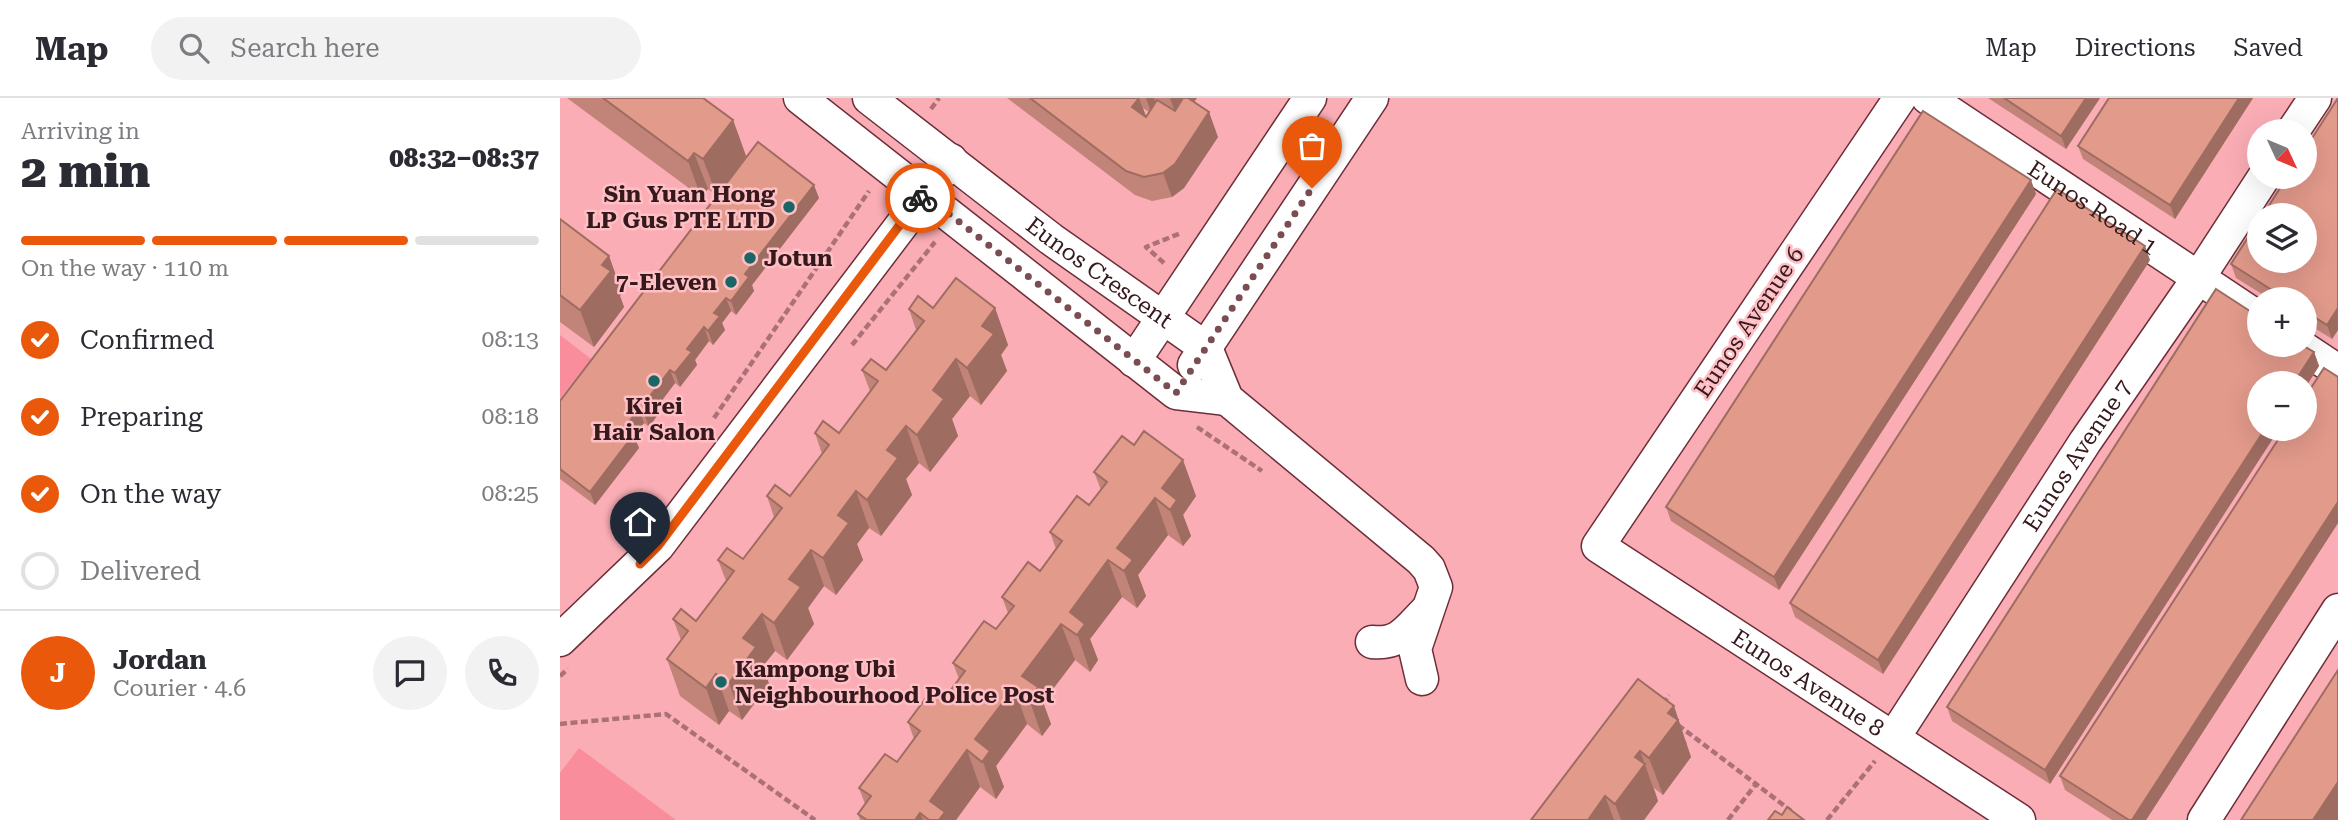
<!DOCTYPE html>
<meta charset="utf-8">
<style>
body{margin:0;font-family:"Roboto Serif",serif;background:#f2f2f3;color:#2b2b33;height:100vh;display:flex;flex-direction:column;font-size:26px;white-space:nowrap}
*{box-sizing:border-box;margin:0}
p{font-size:23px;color:#7c7c81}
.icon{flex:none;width:38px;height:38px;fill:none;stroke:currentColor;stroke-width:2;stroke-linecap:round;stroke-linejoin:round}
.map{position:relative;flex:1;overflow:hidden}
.side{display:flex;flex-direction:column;background:#fff;width:560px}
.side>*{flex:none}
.needle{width:46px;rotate:134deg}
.fabs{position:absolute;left:1687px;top:21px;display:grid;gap:14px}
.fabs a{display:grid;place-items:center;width:70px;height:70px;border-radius:50%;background:#fff;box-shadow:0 7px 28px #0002;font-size:35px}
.pin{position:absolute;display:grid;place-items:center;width:60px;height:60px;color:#fff;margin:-72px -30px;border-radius:50% 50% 50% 0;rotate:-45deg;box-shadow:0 0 7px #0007}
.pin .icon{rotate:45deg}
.courier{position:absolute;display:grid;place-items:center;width:70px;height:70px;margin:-35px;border:5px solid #ea580c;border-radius:50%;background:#fff;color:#222;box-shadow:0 2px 9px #0007}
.overview em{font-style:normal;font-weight:800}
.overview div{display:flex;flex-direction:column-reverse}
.overview{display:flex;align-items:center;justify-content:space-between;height:119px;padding:0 21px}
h1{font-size:46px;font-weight:800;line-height:52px}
.bar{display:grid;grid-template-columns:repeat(4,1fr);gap:10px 7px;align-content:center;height:84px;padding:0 21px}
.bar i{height:9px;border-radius:5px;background:#e1e1e2}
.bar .active{background:#ea580c}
.bar p{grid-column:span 4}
.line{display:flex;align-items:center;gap:18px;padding:0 21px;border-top:2px solid #e1e1e2}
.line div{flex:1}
.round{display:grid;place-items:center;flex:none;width:74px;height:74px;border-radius:37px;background:#f2f2f3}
ol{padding:0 21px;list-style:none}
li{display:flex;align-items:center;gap:21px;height:77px}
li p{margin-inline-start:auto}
li .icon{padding:7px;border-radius:50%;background:#ea580c;color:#fff;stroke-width:4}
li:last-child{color:#7c7c81}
li i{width:38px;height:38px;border:4px solid #e1e1e2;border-radius:50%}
header{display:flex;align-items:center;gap:42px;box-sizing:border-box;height:98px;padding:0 35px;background:#fff;border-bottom:2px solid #e1e1e2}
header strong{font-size:33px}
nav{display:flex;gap:38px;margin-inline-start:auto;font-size:24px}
.search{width:490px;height:63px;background:#f2f2f3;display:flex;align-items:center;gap:18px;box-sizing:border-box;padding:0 24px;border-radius:38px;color:#7c7c81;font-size:26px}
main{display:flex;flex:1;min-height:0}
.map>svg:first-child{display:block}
</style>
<header>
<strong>Map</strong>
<div class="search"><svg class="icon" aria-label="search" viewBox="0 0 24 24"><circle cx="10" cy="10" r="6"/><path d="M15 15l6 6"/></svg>Search here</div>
<nav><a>Map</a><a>Directions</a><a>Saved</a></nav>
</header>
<main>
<section class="side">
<div class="overview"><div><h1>2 min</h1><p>Arriving in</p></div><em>08:32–08:37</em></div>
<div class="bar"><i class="active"></i><i class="active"></i><i class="active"></i><i></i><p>On the way · 110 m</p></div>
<ol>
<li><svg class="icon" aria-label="check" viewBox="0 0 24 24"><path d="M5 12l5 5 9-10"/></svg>Confirmed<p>08:13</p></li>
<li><svg class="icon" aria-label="check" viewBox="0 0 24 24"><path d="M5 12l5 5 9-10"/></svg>Preparing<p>08:18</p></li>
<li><svg class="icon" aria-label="check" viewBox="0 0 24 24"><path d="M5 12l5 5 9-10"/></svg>On the way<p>08:25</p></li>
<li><i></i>Delivered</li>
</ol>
<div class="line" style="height:126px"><b class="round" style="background:#ea580c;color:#fff">J</b><div><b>Jordan</b><p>Courier · 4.6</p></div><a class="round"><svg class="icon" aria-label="chat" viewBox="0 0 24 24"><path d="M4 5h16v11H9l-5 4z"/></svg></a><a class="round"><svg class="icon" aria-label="phone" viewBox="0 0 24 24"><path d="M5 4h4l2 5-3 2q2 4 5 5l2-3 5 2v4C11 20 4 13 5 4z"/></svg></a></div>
</section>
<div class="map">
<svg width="1778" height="722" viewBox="0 0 1778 722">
<rect width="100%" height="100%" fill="#faadb5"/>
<!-- green -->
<g fill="#f98d9b">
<path d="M0,237l31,24 -31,39z"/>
<path d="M19,650l97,72h-116v-47z"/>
</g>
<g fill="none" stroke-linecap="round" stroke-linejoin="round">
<!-- minor casing -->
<g stroke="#6d2e38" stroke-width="35">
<g id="minor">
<path d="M240,0l376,295 51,6"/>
<path id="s1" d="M309,0l182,141 155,109 21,51 194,161 8,9 7,18 -21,62 7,30"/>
<path id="s2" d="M1340,0l-302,448 421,274"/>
<path id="s3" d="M1368,0l331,220"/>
<path d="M1733,33l22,-33"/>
<path d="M1739,247l39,26"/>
<path d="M574,263l176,-263"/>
<path d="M634,267l178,-267"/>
<path d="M0,542l98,-94 293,-386"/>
<path d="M812,544c28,3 36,-13 54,-31"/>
<path id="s4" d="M1334,639l191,-295 114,-165 65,-100"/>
<path d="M1644,722l134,-210"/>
</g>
</g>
<!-- path -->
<g stroke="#ab7177" stroke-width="4.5" stroke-dasharray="7 3.5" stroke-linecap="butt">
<path d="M371,11l8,-11"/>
<path d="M604,165l-18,-16 35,-14"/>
<path d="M292,247l83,-103"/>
<path d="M154,320l155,-227"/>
<path d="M637,329l65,44"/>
<path d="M0,578l8,-7"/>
<path d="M1103,606l6,-9"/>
<path d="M0,626l106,-10 149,106"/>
<path d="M1118,627l78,59"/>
<path d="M1168,722l28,-36 35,27"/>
<path d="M1267,722l48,-59"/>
</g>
<!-- minor -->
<use href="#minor" stroke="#fff" stroke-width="32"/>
</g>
<!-- wall -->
<g fill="#c28478" fill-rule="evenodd">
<path d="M7,0h136l30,22 13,36 -28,38 101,4 -67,87 2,6 -18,24 -5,-4 -9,12 3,7 -12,15 -4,-4 -14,19 2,5 -17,22 -5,-4 -18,24 2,6 -10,14 -5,-4 -10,13 5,12 -44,57 -35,-26v-78l157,-205 -9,-7 -7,8z"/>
<path d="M447,0h190l-3,4 24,35 -34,51 -12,9 -20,4 -17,-6zM583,10l6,4 -3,4z"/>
<path d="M1428,0h112l-34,51z"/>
<path d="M1549,0h144l-78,121 -92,-60 -5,-13z"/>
<path d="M1778,0v232l-6,9 -27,-17v-23h-35l-34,-21 -5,-14z"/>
<path d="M1476,96l-257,396 -108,-69 -5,-14z"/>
<path d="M0,121l49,37 13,37 -2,3 4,11 -30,40 -34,-25z"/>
<path d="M1590,162l-267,414 -88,-57 -5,-14z"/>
<path d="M373,210h62l13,37 -7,10 6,16 -26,34 -11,-9 -18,23 6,17 -28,36 -11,-9 -13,16 6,16 -31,41 -12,-8 -12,16 6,16 -27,35 -12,-9 -16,22 6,16 -27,36 -12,-9 -12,15 6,18 -27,36 -13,-9 -10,14 -39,-29 -13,-37 14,-19 -8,-21 23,2 30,-40 -8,-21 25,-1 31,-42 -7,-21h23l32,-42 -7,-21h24l31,-42 -8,-21h24l30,-40 -7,-21z"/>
<path d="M1754,254l5,14 -14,22v-5l-46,46h20l-229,355 -98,-63 -5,-14z"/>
<path d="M1778,279v146l-192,297h-34l-47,-30 -5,-14z"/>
<path d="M534,374l102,24 -13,19 8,21 -8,10 -15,-11 -30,40 8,21 -9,12 -15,-11 -32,42 8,21 -8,12 -15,-12 -32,42 8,22 -9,12 -15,-12 -31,42 8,21 -8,12 -16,-12 -24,33h-96l-2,-6 7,-10 -6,-16 38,-26 17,-23 -6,-17 39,-27 12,-16 -6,-16 43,-34 12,-16 -6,-16 38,-26 16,-22 -6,-17 39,-27 12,-15z"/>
<path d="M1078,581l49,64 -1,1 5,13 -28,38 -9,-7 4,13 -14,19h-113z"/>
</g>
<!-- shaded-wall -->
<g fill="#9e6c61">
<path d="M579,0l9,24 -16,-15z"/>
<path d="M586,0h8l3,9 -5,8z"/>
<path d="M610,0h27l-3,4 -11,33z"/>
<path d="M1526,0h14l-34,51 -5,-13z"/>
<path d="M1679,0h14l-78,121 -5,-14z"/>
<path d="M649,14l9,25 -34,51 -12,9 -9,-24z"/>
<path d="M173,22l13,36 -29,40 -14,-37z"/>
<path d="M134,55l14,36 -7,8 -13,-36z"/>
<path d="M1471,82l5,14 -257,396 -5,-13z"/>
<path d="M254,87l5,13 -67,87 2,6 -18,24 -5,-14 14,-27z"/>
<path d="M1585,148l5,14 -267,414 -5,-14z"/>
<path d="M49,158l13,37 -2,3 4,11 -30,40 -14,-37 22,-45z"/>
<path d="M166,200l5,13 -9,12 3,7 -12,15 -5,-14 6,-18z"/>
<path d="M435,210l13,37 -7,10 6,16 -26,34 -14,-37 15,-42z"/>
<path d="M1778,210v22l-6,9 -5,-14z"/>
<path d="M144,229l5,14 -14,19 2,5 -17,22 -5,-14 12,-24z"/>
<path d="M1754,254l5,14 -14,22v-5h-11z"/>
<path d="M396,261l14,37 -18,23 6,17 -28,36 -13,-37 16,-45z"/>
<path d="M110,272l5,13 -18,24 2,6 -10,14 -5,-14 6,-17z"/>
<path d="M79,311l5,14 -10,13 5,12 -44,57 -5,-13 35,-65z"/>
<path d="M346,328l13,37 -13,16 6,16 -31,41 -14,-36 20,-50z"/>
<path d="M1705,331h14l-229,355 -5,-14z"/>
<path d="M623,362l13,36 -13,19 8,21 -8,10 -21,-58z"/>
<path d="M296,393l13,37 -12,16 6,16 -27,35 -13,-37 15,-43z"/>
<path d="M595,400l13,37 -30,40 8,21 -9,12 -13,-37 -7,-23z"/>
<path d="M1778,404v21l-192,297h-14z"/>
<path d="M251,452l13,36 -16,22 6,16 -27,36 -13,-37 15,-44z"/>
<path d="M548,462l14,37 -32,42 8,21 -8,12 -20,-60z"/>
<path d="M202,516l13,37 -12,15 6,18 -27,36 -13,-37 14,-45z"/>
<path d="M501,526l14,36 -32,42 8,22 -9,12 -13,-37 -7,-23z"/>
<path d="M156,576l13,37 -10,14 -13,-37z"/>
<path d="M454,590l13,36 -31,42 8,21 -8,12 -21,-60z"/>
<path d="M1114,608l17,51 -28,38 -14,-37 19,-45z"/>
<path d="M407,652l13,37 -24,33h-19l-7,-19z"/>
<path d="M1080,653l18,50 -14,19h-23l-6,-16 20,-47z"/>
<path d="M1778,684v38h-25z"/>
<path d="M1045,698l9,24h-26z"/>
<path d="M360,715l3,7h-8z"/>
</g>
<!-- building -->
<g fill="#e29a8b" stroke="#9e6c61" stroke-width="2">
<path d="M43,0h100l30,22 -30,39 -9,-6 -6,8z"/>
<path d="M470,0h109l-7,9 14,10 11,-17 18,11 8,-13h5l21,14 -34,52 -12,9 -19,4 -18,-6z"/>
<path d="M1444,0h82l-25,38z"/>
<path d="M1549,0h130l-69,107 -92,-59z"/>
<path d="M1778,0v210l-11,17 -22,-14v-12h-19l-55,-35 28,-44v41h46v-46h-42l24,-38h18v-28z"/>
<path d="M1363,13l108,69 -257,397 -108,-70z"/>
<path d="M198,44l56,43 -69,89 4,3 -18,24 -5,-3 -12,15 6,3 -12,15 -4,-4 -17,22 5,3 -17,21 -5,-3 -20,26 4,3 -10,14 -5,-4 -14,18 9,7 -44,58 -30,-23v-68z"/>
<path d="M1497,91l88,57 -267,414 -88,-57z"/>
<path d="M0,121l49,37 -7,9 9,6 -31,39 -20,-15z"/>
<path d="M396,180l39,30 -13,18 12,8 -27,34 -11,-9 -23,31 11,9 -27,36 -11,-9 -19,24 11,8 -31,42 -11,-9 -18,24 11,8 -26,35 -12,-8 -22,29 12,8 -27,36 -12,-9 -19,24 13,9 -27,36 -13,-9 -10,14 -39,-29 21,-28 -15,-12 8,-10 15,12 38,-50 -16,-11 9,-12 16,11 39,-51 -15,-12 8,-11 15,11 39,-51 -14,-12 8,-12 16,12 39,-52 -16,-11 9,-11 15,11 38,-49 -15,-12 9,-13 15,12z"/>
<path d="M1656,191l43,28v28h43l12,7 -20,31h-35v46h6l-220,341 -98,-63z"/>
<path d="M1764,270l14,9v125l-206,318h-3l-69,-44 225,-347h20v-32z"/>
<path d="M584,333l39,29 -21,28 15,12 -7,10 -15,-12 -38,50 16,12 -9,11 -16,-11 -38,52 15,12 -8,11 -16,-11 -39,52 16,11 -9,12 -15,-11 -39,51 15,12 -8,11 -15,-12 -37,51 15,11 -6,8h-10l-9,-7 -5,7h-48l-9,-6 13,-18 -12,-8 26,-34 12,8 23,-31 -12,-9 27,-36 12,9 18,-24 -12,-8 31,-42 12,8 18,-23 -12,-9 26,-35 12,9 22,-30 -12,-9 27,-36 12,9 18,-23 -13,-10 28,-36 12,9z"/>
<path d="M1778,572v112l-25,38h-72z"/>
<path d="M1078,581l36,27 -6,7 10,7 -29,38 -9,-7 -5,6 10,7 -30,40 -10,-8 -17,24h-57z"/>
<path d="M1227,709l17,13h-36l7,-9 7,4z"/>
</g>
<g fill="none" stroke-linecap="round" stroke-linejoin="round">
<!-- done -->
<path stroke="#7a4d52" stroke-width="7" stroke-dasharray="0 12.6" d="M360,100l4,-4 252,199 136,-205"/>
<!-- route -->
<path stroke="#ea580c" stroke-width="9" d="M80,466l18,-18 262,-348"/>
</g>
<!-- markers -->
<g fill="#196664" stroke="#febfc5" stroke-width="2.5">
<circle cx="229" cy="109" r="7"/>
<circle cx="190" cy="160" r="7"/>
<circle cx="171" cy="184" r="7"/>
<circle cx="94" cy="283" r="7"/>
<circle cx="161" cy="584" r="7"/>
</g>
<g text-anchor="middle" stroke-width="5" stroke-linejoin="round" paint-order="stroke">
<!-- poi labels -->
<g font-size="23" font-weight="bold" fill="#35191c" stroke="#febfc5" text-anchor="end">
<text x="215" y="104">Sin Yuan Hong<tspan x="215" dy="26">LP Gus PTE LTD</tspan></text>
<text x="204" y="168" text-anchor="start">Jotun</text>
<text x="157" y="192">7-Eleven</text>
<text x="94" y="316" text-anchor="middle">Kirei<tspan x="94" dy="26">Hair Salon</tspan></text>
<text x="175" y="579" text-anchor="start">Kampong Ubi<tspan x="175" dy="26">Neighbourhood Police Post</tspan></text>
</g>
<!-- street labels -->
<g font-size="23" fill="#35191c" stroke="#febfc5">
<text dy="8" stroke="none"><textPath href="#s3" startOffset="198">Eunos Road 1</textPath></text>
<text dy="8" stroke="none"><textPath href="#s1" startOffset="289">Eunos Crescent</textPath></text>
<text transform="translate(1189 224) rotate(-56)" y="8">Eunos Avenue 6</text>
<text dy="8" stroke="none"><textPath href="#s4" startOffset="336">Eunos Avenue 7</textPath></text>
<text dy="8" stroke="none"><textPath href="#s2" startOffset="791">Eunos Avenue 8</textPath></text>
</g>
</g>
</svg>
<div class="fabs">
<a><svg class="needle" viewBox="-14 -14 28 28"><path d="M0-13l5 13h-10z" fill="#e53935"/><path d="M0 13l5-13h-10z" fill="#7c7c81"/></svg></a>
<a><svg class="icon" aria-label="layers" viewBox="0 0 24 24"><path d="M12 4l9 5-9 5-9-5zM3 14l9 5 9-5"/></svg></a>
<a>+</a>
<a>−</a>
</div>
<div class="pin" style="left:752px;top:90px;background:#ea580c"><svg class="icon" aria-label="bag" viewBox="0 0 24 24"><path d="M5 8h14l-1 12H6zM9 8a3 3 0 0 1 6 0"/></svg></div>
<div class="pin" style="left:80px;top:466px;background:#1f2937"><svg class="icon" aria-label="home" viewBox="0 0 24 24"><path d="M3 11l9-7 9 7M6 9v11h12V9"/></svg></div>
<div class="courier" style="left:360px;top:100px"><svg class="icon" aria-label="bike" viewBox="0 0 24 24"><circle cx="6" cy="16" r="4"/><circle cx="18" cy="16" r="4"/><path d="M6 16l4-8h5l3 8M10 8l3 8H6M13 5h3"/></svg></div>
</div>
</main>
